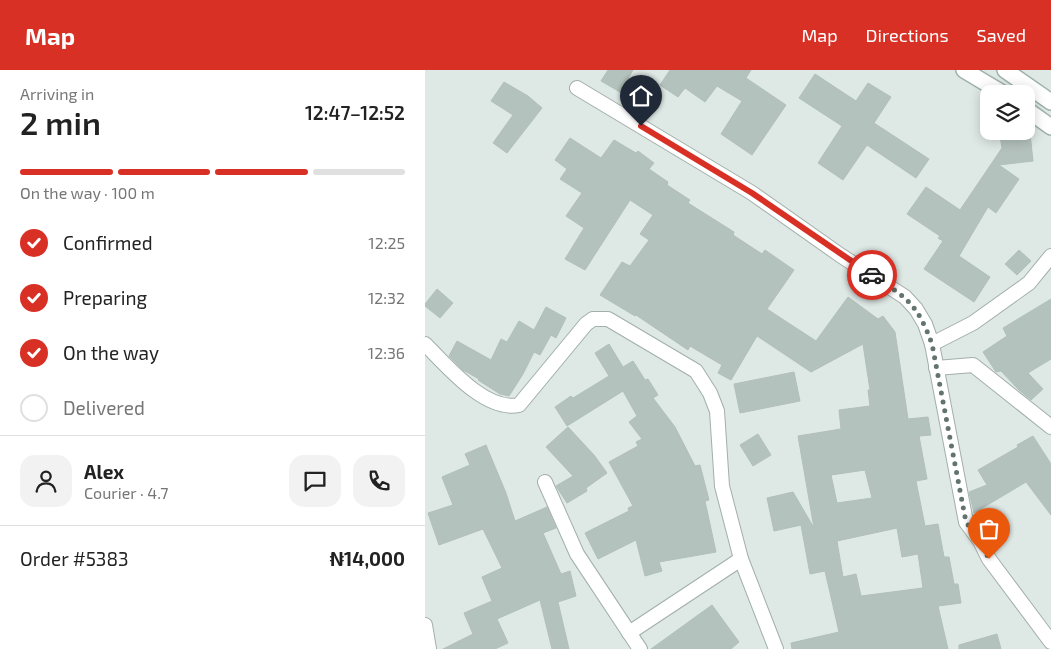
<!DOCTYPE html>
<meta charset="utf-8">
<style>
body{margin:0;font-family:"Exo 2",sans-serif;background:#f2f2f2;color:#222;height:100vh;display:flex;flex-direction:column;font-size:19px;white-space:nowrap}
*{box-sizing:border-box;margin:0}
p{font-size:16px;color:#767676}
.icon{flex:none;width:28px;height:28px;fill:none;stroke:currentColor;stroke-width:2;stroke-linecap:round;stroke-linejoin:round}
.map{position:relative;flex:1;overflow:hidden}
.drawer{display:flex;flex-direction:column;background:#fff;width:425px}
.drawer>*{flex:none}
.controls{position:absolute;left:555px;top:15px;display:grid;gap:10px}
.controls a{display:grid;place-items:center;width:55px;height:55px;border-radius:10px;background:#fff;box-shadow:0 2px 12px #0003;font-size:25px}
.pin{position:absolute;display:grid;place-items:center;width:42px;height:42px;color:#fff;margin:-51px -21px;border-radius:50% 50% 50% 0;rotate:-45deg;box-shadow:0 0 5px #0007}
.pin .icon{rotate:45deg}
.courier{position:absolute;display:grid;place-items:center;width:50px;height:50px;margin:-25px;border:4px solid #d93025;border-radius:50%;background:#fff;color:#222;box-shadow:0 1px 6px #0007}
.head em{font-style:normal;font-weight:600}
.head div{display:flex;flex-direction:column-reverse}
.head{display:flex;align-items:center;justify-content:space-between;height:85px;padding:0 20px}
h1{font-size:32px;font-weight:600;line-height:38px}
.bar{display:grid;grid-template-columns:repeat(4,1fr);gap:8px 5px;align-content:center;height:60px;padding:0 20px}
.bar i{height:6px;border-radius:4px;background:#e0e0e0}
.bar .on{background:#d93025}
.bar p{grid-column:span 4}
.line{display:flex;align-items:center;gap:12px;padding:0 20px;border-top:1px solid #e0e0e0}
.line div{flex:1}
.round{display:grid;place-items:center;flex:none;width:52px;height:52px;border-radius:15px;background:#f2f2f2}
ol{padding:0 20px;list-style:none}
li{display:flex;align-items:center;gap:15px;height:55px}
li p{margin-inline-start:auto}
li .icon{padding:5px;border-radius:50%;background:#d93025;color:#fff;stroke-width:4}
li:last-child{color:#767676}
li i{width:28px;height:28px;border:2px solid #e0e0e0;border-radius:50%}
header{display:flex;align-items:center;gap:30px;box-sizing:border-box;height:70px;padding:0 25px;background:#d93025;color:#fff}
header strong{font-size:24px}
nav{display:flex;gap:28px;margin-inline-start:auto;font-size:18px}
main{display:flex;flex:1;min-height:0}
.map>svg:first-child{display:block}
</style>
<header>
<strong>Map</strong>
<nav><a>Map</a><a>Directions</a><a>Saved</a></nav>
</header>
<main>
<section class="drawer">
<div class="head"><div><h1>2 min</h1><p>Arriving in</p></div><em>12:47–12:52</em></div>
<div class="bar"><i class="on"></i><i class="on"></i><i class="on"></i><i></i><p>On the way · 100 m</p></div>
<ol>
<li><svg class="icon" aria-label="check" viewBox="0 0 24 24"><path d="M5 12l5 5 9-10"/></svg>Confirmed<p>12:25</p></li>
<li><svg class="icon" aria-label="check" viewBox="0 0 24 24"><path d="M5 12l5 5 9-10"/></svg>Preparing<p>12:32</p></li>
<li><svg class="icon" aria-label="check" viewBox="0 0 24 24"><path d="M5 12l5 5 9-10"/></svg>On the way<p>12:36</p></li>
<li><i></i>Delivered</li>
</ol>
<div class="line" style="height:90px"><a class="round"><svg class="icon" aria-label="person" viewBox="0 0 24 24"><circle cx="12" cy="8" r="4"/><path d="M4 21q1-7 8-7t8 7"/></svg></a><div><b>Alex</b><p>Courier · 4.7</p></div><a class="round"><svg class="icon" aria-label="chat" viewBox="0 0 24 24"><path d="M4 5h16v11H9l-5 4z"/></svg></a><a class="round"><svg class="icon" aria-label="phone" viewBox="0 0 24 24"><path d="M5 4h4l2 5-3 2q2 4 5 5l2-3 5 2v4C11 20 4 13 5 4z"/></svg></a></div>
<div class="line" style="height:65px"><div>Order #5383</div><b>₦14,000</b></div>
</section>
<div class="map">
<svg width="626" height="579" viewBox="0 0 626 579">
<rect width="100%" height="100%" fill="#dee8e4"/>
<!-- building -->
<g fill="#b4c2bd" stroke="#b1c0bb" fill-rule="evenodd">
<path d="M183,0h25l-13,22 -19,-11z"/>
<path d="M245,0h81l-5,8 40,27 -34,50 -31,-21 21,-33 -25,-15 -12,16 -20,-14 -7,9 -18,-12z"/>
<path d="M390,4l41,27 12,-18 23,14 -17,26 55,36 -13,19 -49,-33 -24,35 -25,-17 24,-37 -43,-28z"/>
<path d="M79,12l24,14 14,12 -35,45 -14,-10 20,-28 -22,-14z"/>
<path d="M605,63l3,28 -34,4 20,14 -23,34 -8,-6 -29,49 31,21 -16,25 -50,-33 19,-28 -5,-3 2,-2 -33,-22 19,-27 34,23 42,-62 -2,-12z"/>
<path d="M145,68l31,20 13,-18 22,13 2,-2 16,12 -5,6 19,13 -1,3 23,15 -2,3 46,29 -1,3 29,19 3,-4 29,20 -27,39 49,32 32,-44 30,22 5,-3 12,16 13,87 20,-2 3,18 -12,1 8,43 -11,2 9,45 13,-2 6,33h5l5,27h4l3,19 -23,3 10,43h-156l-1,-6 48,-11 -14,-61 -15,3 -9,-49 -27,6 -7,-33 26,-6 21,36 -16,-92 43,-7 -2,-19 31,-4 -2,-16h2l-7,-46 -52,28 -54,-36 -26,44 -13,-7 4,-8 -32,-19 -2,4 -52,-35 -1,1 -35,-21 22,-33 8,4 19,-26 -9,-6 13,-19 -23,-15 -45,70 -20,-11 19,-31 -18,-12 16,-23 -22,-14 7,-10 -12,-9zM440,400l7,28 -35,5 -6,-28zM472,458l5,29 16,-3 5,34 -62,8 -5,-22 -13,3 -6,-36z"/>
<path d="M594,180l12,11 -14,14 -12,-11z"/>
<path d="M12,219l16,14 -13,15 -15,-12v-2z"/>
<path d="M626,229v60l-23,14 15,16 -12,11 -12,-10 -18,-19 -5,1 -13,-20 24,-16 -4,-8z"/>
<path d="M121,237l20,11 -10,20 -5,-3 -11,20 -6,-3 -11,22 -14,22 -9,-2 -22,-14 1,-1 -16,-9 -14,-14 8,-15 34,19 10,-21 6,3 12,-21 15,9z"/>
<path d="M184,274l14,23 10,-6 12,19 3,-1 10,16 -5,3 22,29 20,39 5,-1 9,35 -4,1 11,51 -57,10 3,9 -17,5 -9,-36 -38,19 -13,-26 44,-22 -1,-3 5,-2 -24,-44 29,-16 -2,-4 6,-3 -13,-17 8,-6 -14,-25 -56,35 -12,-19 16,-11 2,2 36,-22 -14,-23z"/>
<path d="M369,302l6,29 -60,12 -6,-29z"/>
<path d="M143,357l26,28 13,18 -21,15 1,3 -20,12 -11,-17 17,-10 -27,-29z"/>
<path d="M333,364l13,21 -18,11 -13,-21z"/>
<path d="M608,366l18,28v51l-25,-33 -52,31 -5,-21 18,-7 -9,-15 40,-23 -1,-2z"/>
<path d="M61,375l20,48 9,28 32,-14 9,21 -13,5 18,41 9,-3 6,25 -18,6 11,47h-17l-12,-49 -43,19 11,24 -13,6h-52l30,-15 -9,-21 28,-12 -10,-24 20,-9 -19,-39 -44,16 -11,-32 25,-8 -11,-28 28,-12 -5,-11z"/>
<path d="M287,535l27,37 -8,7h-80z"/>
<path d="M572,564l4,15h-42v-4z"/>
</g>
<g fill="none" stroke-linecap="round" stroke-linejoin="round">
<!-- street casing -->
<g stroke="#a2afab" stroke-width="16">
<g id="street">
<path d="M152,18l175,105 88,62 65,42 11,12 9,15 7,20 34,178 14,19 9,18 62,83"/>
<path d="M0,274c22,22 60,68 94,61l67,-81 7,-5h15l88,52 14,22 7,18 5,75 19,73 35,90"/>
<path d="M507,274l41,-21 56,-40 22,-27"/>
<path d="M511,298l37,-3 78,62"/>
<path d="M120,412l32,72 63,95"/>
<path d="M0,555l4,24"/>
<path d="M204,563l112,-74"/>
</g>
</g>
<!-- secondary casing -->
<g stroke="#9fb2ac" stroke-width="18">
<g id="secondary">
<path d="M539,0l40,24"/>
<path d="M580,0l46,32"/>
<path d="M601,39l25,18"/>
</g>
</g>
<!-- street -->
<use href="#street" stroke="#fff" stroke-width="14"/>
<!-- secondary -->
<use href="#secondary" stroke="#fff" stroke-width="15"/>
</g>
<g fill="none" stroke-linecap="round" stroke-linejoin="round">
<!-- done -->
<path stroke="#637470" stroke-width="5" stroke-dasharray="0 9" d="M447,205c35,23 45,28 60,69l34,178 14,20 9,17"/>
<!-- route -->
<path stroke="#d93025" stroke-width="6" d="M216,56l111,67 120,82"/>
</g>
</svg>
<div class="controls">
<a><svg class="icon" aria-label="layers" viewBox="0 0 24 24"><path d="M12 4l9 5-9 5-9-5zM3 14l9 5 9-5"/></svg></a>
</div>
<div class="pin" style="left:564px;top:489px;background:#ea580c"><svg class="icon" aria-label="bag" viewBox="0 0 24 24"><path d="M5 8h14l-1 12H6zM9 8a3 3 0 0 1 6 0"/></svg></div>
<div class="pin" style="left:216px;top:56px;background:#1f2937"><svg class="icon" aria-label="home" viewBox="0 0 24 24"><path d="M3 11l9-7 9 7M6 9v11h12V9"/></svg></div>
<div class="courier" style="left:447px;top:205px"><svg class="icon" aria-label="car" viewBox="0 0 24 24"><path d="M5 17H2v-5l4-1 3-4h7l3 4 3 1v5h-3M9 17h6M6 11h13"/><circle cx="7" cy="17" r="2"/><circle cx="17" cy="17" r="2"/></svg></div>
</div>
</main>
